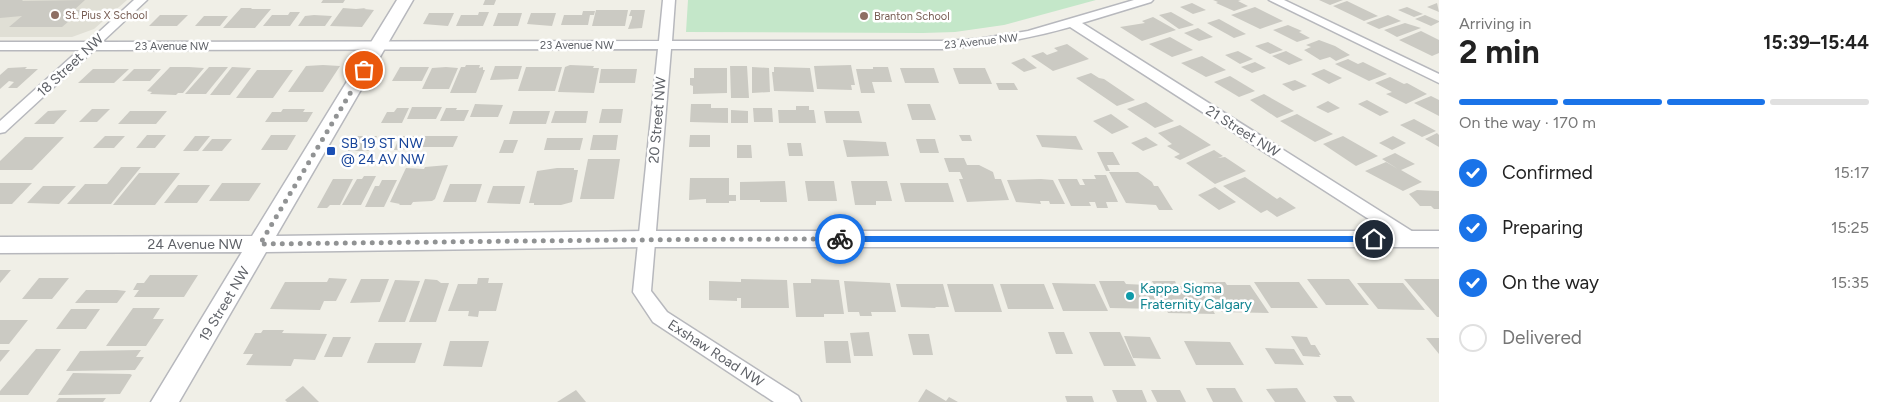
<!DOCTYPE html>
<meta charset="utf-8">
<style>
body{margin:0;font-family:Figtree,sans-serif;background:#f6f6f6;color:#222;height:100vh;display:flex;flex-direction:column;font-size:19px;white-space:nowrap}
*{box-sizing:border-box;margin:0}
p{font-size:16px;color:#767676}
.icon{flex:none;width:28px;height:28px;fill:none;stroke:currentColor;stroke-width:2;stroke-linecap:round;stroke-linejoin:round}
.map{position:relative;flex:1;overflow:hidden}
.panel{display:flex;flex-direction:column;background:#fff;width:450px}
.panel>*{flex:none}
.pin{position:absolute;display:grid;place-items:center;width:42px;height:42px;color:#fff;margin:-21px;border:2px solid #fff;border-radius:50%;box-shadow:0 1px 5px #0007}
.courier{position:absolute;display:grid;place-items:center;width:50px;height:50px;margin:-25px;border:4px solid #1a73e8;border-radius:50%;background:#fff;color:#222;box-shadow:0 1px 6px #0007}
.overview em{font-style:normal;font-weight:700}
.overview div{display:flex;flex-direction:column-reverse}
.overview{display:flex;align-items:center;justify-content:space-between;height:85px;padding:0 20px}
h1{font-size:32px;font-weight:700;line-height:38px}
.bar{display:grid;grid-template-columns:repeat(4,1fr);gap:8px 5px;align-content:center;height:60px;padding:0 20px}
.bar i{height:6px;border-radius:4px;background:#e0e0e0}
.bar .current{background:#1a73e8}
.bar p{grid-column:span 4}
ol{padding:0 20px;list-style:none}
li{display:flex;align-items:center;gap:15px;height:55px}
li p{margin-inline-start:auto}
li .icon{padding:5px;border-radius:50%;background:#1a73e8;color:#fff;stroke-width:4}
li:last-child{color:#767676}
li i{width:28px;height:28px;border:2px solid #e0e0e0;border-radius:50%}
main{display:flex;flex:1;min-height:0}
.map>svg:first-child{display:block}
</style>
<main>
<div class="map">
<svg width="1439" height="402" viewBox="0 0 1439 402">
<rect width="100%" height="100%" fill="#f0efe7"/>
<!-- education -->
<path fill="#e0dfd5" d="M0,0h127l-33,29 -22,8h-72z"/>
<!-- green -->
<path fill="#c4e7c9" d="M688,0h408l-92,25 -49,7 -32,1 -237,-1z"/>
<!-- building -->
<g fill="#cbcac3">
<path d="M0,0h23l-1,1 63,-1 -11,10h8l-20,17h-53l13,-11 -22,2z"/>
<path d="M323,0h22l-2,3h-22z"/>
<path d="M485,0h11l-2,5h-11z"/>
<path d="M1213,0h28l-3,1 10,5 -14,5 -18,-8 2,-1z"/>
<path d="M1319,0h24l-13,5z"/>
<path d="M1347,1l31,15 -14,5 -31,-15z"/>
<path d="M1192,3l14,7 -13,4 -13,-7z"/>
<path d="M1437,3l2,9 -12,-5z"/>
<path d="M1255,7l28,14 -23,8 -29,-14z"/>
<path d="M1407,7l16,7 -9,3 -16,-7z"/>
<path d="M241,8h11l-1,1h20l-16,19h-32z"/>
<path d="M343,8l13,1 10,-1 -2,1 10,1 -12,17 -32,-1z"/>
<path d="M596,10h32l-3,16h-33z"/>
<path d="M631,10h14l-3,18 -14,1 4,-11v-2h-3z"/>
<path d="M583,11h12l-1,4h-4l-2,10h-27l3,-10h18z"/>
<path d="M290,12h10l-10,14h-27l9,-11h16z"/>
<path d="M479,12h10l-6,14h-27l5,-11h17z"/>
<path d="M1171,12l23,13 -15,4 -20,-14z"/>
<path d="M429,13h25l-6,13 -25,-2z"/>
<path d="M498,13h24l-4,13h-25z"/>
<path d="M531,13h25l-4,13 -25,-2z"/>
<path d="M160,15h28l-11,11h-28z"/>
<path d="M314,15l18,1 -7,10h-27l7,-10z"/>
<path d="M1388,15l13,6 -22,8 -13,-6z"/>
<path d="M1425,15l14,6v1l-8,4 -16,-7z"/>
<path d="M204,16h24l-8,10h-25z"/>
<path d="M1153,17l23,13 -34,11 -22,-14 25,-4 -3,-2z"/>
<path d="M1219,19l27,15 -12,4 -27,-15z"/>
<path d="M1405,23l16,5 -24,9 -13,-7z"/>
<path d="M1288,25l14,6 -3,1 11,6 -13,4 -24,-12z"/>
<path d="M1198,28l15,9 -14,4 -15,-8z"/>
<path d="M1421,31l18,9v13l-7,3 -33,-16z"/>
<path d="M1170,37l23,13 -21,7 -23,-13z"/>
<path d="M1319,40l16,6 15,9 -14,6 -6,-4 -10,3 -16,-10 7,-3 -5,-2z"/>
<path d="M1268,42l15,8 -13,4 -15,-8z"/>
<path d="M1067,44l22,15 -36,12 -22,-15 12,-4 4,3 11,-4 -4,-3z"/>
<path d="M1238,51l15,8 -13,5 -15,-9z"/>
<path d="M1286,51l17,9 -14,5 -17,-9z"/>
<path d="M1202,56l24,14 -20,7 -25,-14z"/>
<path d="M1024,58l13,10 -13,4 -13,-9z"/>
<path d="M1348,59l10,5 5,-2 24,12 -18,7 -34,-17z"/>
<path d="M1255,62l11,6 -14,5 -11,-6z"/>
<path d="M323,65l17,1 -17,26h-35l18,-26z"/>
<path d="M466,65h14l-1,3 4,-1v3h2l-9,23h-26l11,-26h4z"/>
<path d="M570,65l24,1 -1,2h6l-5,25 -36,-1 7,-25z"/>
<path d="M851,65l4,20h-4l1,5 -35,-1 -3,-23z"/>
<path d="M495,66h27l-4,13 -28,1z"/>
<path d="M730,66h17l2,32h-18z"/>
<path d="M27,67l-2,2h13l-21,19h-9l6,-6 -5,-1 -9,8v-14l8,-7z"/>
<path d="M170,67h19l15,1 -21,25h-5l-2,2 -26,-1 2,-2 -5,-1z"/>
<path d="M209,67h19l-22,27h-21z"/>
<path d="M232,67l19,1 -21,27h-20z"/>
<path d="M400,67h29l-7,14h-30z"/>
<path d="M446,67l12,1 -9,21h-27l10,-21z"/>
<path d="M526,67h36l-7,24h-37z"/>
<path d="M752,67l17,1 1,24 -18,1z"/>
<path d="M774,67l36,1 4,24 -40,-1 -2,-19h2z"/>
<path d="M873,67h15l4,15h-20l3,11h-14l-5,-24h17z"/>
<path d="M694,68h33v25l-34,1v-8l-3,-1v-7h4z"/>
<path d="M900,68h34l5,15h-34z"/>
<path d="M953,68h32l7,16h-33z"/>
<path d="M93,69h36l-15,14h-36z"/>
<path d="M134,69h27l-11,12h-28z"/>
<path d="M601,69h36l-2,14h-36z"/>
<path d="M1324,69l18,9 -13,6 -18,-10z"/>
<path d="M257,70h36l-20,28h-37z"/>
<path d="M1091,73l8,5 5,1 31,21 -18,6 -41,-28z"/>
<path d="M1230,76l25,15 -16,6 -25,-15z"/>
<path d="M1390,77l14,7 3,-1 20,11 -21,10 -20,-10 6,-2 -17,-9z"/>
<path d="M1295,80l12,6 -14,5 -11,-7z"/>
<path d="M996,83h18l4,7h-19z"/>
<path d="M1264,94l30,17 -17,7 -27,-18z"/>
<path d="M1431,96l8,4v16l-25,-13z"/>
<path d="M1367,100l22,12 -9,4 -22,-12z"/>
<path d="M1328,101l12,7 -12,5 -12,-6z"/>
<path d="M1146,102l28,19 -19,7 -28,-19z"/>
<path d="M475,104l28,1 -5,12h-28z"/>
<path d="M691,104h20v4h17v15l-38,-1z"/>
<path d="M907,104h23l6,16h-24z"/>
<path d="M796,106h13v4h5l2,13h-37l-1,-13h18z"/>
<path d="M412,107h30l-6,12h-29z"/>
<path d="M397,108h12l-7,15h-21l6,-11h7z"/>
<path d="M446,108h11l-1,2h13l-5,11h-24z"/>
<path d="M753,108h19l1,14h-19z"/>
<path d="M92,109h18l-13,13h-18z"/>
<path d="M283,109h22l-2,3h10l-6,10h-42l7,-10h9z"/>
<path d="M602,109h21l-2,14h-22z"/>
<path d="M67,110l-13,14h-20l14,-13z"/>
<path d="M731,110l17,1v12h-17z"/>
<path d="M130,111h37l-11,13h-38z"/>
<path d="M513,111h37l-4,13h-37z"/>
<path d="M555,111h33l-2,12h-35z"/>
<path d="M824,111h35l3,12h-36z"/>
<path d="M1111,114l18,13 -17,7 -19,-13z"/>
<path d="M1297,114l36,20 -18,8 -35,-21z"/>
<path d="M1414,119l22,12 -14,6 -22,-12z"/>
<path d="M1180,125l31,20 -31,15 -6,-3 6,-3 -13,-8 5,-2 -14,-11z"/>
<path d="M1437,133l2,2v12l-14,-8z"/>
<path d="M147,135h19l-11,13h-19z"/>
<path d="M271,135h25l-9,15h-26z"/>
<path d="M593,135h25l-2,15h-26z"/>
<path d="M690,135h20v12h-21z"/>
<path d="M959,135h11l2,6h-10z"/>
<path d="M1036,135l40,1 7,14 -41,-3z"/>
<path d="M105,136h20l-11,12h-21z"/>
<path d="M195,136h15l-12,15h-15z"/>
<path d="M356,136h21l-8,15h-21z"/>
<path d="M400,136h19l-6,13 -19,1z"/>
<path d="M423,136h35l-5,11h-36z"/>
<path d="M1343,136l35,20 -22,10 -33,-22z"/>
<path d="M1393,136l13,7 -14,7 -13,-7z"/>
<path d="M25,137h39l-32,33h-32v-9z"/>
<path d="M1146,137l12,8 -15,6 -12,-8z"/>
<path d="M547,138h36l-3,12h-36z"/>
<path d="M212,139h20l-10,12h-20z"/>
<path d="M916,139h19l4,14h-19z"/>
<path d="M504,140h14l-5,13h-14z"/>
<path d="M843,140l43,2 3,14 -42,1z"/>
<path d="M787,143h14l2,13h-14z"/>
<path d="M737,145h14l1,13h-15z"/>
<path d="M1214,150l9,6 -5,2 7,-1 21,14 -31,13 -29,-21z"/>
<path d="M1097,152h16l7,13h-13l3,6h-4z"/>
<path d="M1395,153l20,11 -14,6 21,12 -19,9 -38,-20 21,-9 12,7 -16,-10z"/>
<path d="M944,158h20l3,7h12l14,7 2,7h6l8,21 -42,2 -8,-23h4l-3,-7h-11z"/>
<path d="M588,159h32l-6,40h-34z"/>
<path d="M448,165l-13,34 -3,2 -19,1 -2,3h-12l1,-1 -10,-2 16,-34 18,1 1,-2z"/>
<path d="M121,167h20l-30,37h-44l18,-20h22z"/>
<path d="M557,168h17v2h4l-6,32 -11,3h-27v-2h-5l8,-32z"/>
<path d="M1109,172h29l14,10 2,4h4l15,24h-14l-3,-5 -30,-2z"/>
<path d="M139,173h41l-25,32h-42z"/>
<path d="M1094,175h12l12,27h-12l2,6h-11l-2,-6h-6l2,4h-20l-13,-27h19l3,6h5l-3,-6h14z"/>
<path d="M364,176h12l-15,29h-19l15,-26h5z"/>
<path d="M1245,177l32,22 3,-2 16,11 -19,9 -10,-7 -6,3 -38,-27z"/>
<path d="M690,178h39v17h7v6h-7v2h-23v-4l-17,1z"/>
<path d="M333,179h20l-13,26h-10l-3,3h-10z"/>
<path d="M1041,179l12,1 12,24h-15l-1,-3h-9l1,3 -25,-2 -9,-22z"/>
<path d="M382,180h15l-13,27h-19l10,-21h4z"/>
<path d="M785,181l2,21h-27v-2h-20v-18z"/>
<path d="M805,181h29l3,20h-29z"/>
<path d="M851,181h36l5,20h-16v4h-21z"/>
<path d="M0,183h32l-20,21h-12z"/>
<path d="M222,183h39l-12,18h-40z"/>
<path d="M900,183h48l6,19h-49z"/>
<path d="M450,184h32l-6,18h-33z"/>
<path d="M178,185h32l-13,18h-33z"/>
<path d="M43,186h33l-17,18 -32,-1z"/>
<path d="M493,186h32l-5,18 -33,-1z"/>
<path d="M1215,187l21,15 -17,8 -21,-15z"/>
<path d="M1417,190l22,1v18h-5l-3,-3h-11l-11,-12z"/>
<path d="M0,270h11l-11,13z"/>
<path d="M150,275h48l-14,22h-50l5,-7h-6l4,-7h7z"/>
<path d="M39,278h30l-17,21h-30z"/>
<path d="M329,278l18,1 -11,22h-12l-4,9 -50,-1 15,-27h42z"/>
<path d="M478,278h11l-1,5h15l-7,28h-17l-1,6 -10,-1 1,-5h-21l10,-27h19z"/>
<path d="M361,279h28l-9,23 -30,1z"/>
<path d="M425,279l12,1 4,3h8l-13,39h-27z"/>
<path d="M741,279l46,1 2,28h-48v-10h-4v3l-28,-1v-19l32,1z"/>
<path d="M811,279l28,1 5,34h-20v3h-28l-3,-34h18z"/>
<path d="M1307,279h42l20,26h-43z"/>
<path d="M1404,279h35v38h-2z"/>
<path d="M395,280l25,1 -15,41h-27z"/>
<path d="M844,281l46,2 6,29h-25l1,4h-12l-1,-4h-11z"/>
<path d="M1099,281h25l2,3 22,1 12,24 -50,-1z"/>
<path d="M1152,281h23l2,5h22l16,28 -47,-1z"/>
<path d="M1203,282h22l2,3h23l19,28 -48,-1z"/>
<path d="M1254,282h45l19,26h-47z"/>
<path d="M1052,283l43,1 13,27h-45z"/>
<path d="M1357,283h46l22,27 -47,-1z"/>
<path d="M896,284h47l6,23h-14l1,1 -35,-1z"/>
<path d="M947,284h46l9,28h-47z"/>
<path d="M1000,284h44l10,25h-46z"/>
<path d="M86,290h31l9,1 -9,12h-42z"/>
<path d="M133,308h27l-7,11h11l-18,27h-40z"/>
<path d="M71,309h29l-14,20h-30z"/>
<path d="M0,320h28l-19,24h-9z"/>
<path d="M263,330h21l-2,3 45,1 -12,26 -21,-1 -3,7 -45,-1 7,-11h-10l12,-21h6z"/>
<path d="M869,332l4,24h-19l-4,-23z"/>
<path d="M1048,332h16l9,22h-17z"/>
<path d="M1089,332h31l16,34h-32z"/>
<path d="M908,334h21l4,21h-20z"/>
<path d="M1124,336l26,1 11,22 -28,-1z"/>
<path d="M1291,336l16,1 4,8h4l6,10h-2l1,2 -17,-1z"/>
<path d="M333,337h18l-9,20h-18z"/>
<path d="M1426,338h13v16z"/>
<path d="M450,341h39l-7,26 -39,-1z"/>
<path d="M824,341h24l3,22h-25z"/>
<path d="M1184,341l46,1 14,23h-48z"/>
<path d="M375,343h47l-7,20h-48z"/>
<path d="M1265,348l29,1 10,16 -29,-1z"/>
<path d="M36,349h25l-33,46h-28v-4z"/>
<path d="M0,350h10l-10,12z"/>
<path d="M141,350l-5,7h8l-9,13 -69,1 14,-20z"/>
<path d="M73,373l57,1 2,1 -12,19 -62,1z"/>
<path d="M303,386l16,16h-32l-2,-2z"/>
<path d="M1206,388h29l8,14h-30z"/>
<path d="M1297,388l9,14h-31l-9,-13z"/>
<path d="M926,389l20,12 3,-4 9,5h-40z"/>
<path d="M576,390l10,12h-29z"/>
<path d="M1112,390h30l5,12h-30z"/>
<path d="M1151,390h29l6,12h-29z"/>
<path d="M1065,396h27l2,6h-27z"/>
<path d="M1333,396h18l4,6h-18z"/>
<path d="M59,398h47l-3,4h-47z"/>
</g>
<g fill="none" stroke-linecap="round" stroke-linejoin="round">
<!-- minor casing -->
<g stroke="#b7b8bd" stroke-width="3">
<g id="minor">
<path d="M134,0h13l-45,42 557,-1 4,-41h12l-3,41h270l36,-2 50,-8 106,-31h19l-2,2 -69,21 336,212 3,4 -3,4 -6,2 -6,-2 -336,-216c-42,12 -84,19 -128,22h-271l-20,242 16,21 131,84 3,6h-27l-121,-80 -20,-30 25,-243 -564,1 -89,82 -5,1v-12l79,-71h-79v-8h88z"/>
<path d="M1269,0h15l155,74v9z"/>
</g>
</g>
<!-- tertiary casing -->
<g stroke="#b7b8bd" stroke-width="3">
<path id="tertiary" d="M397,0h16l-137,236 371,-5h792v16h-792l-381,5 -87,150h-28l91,-150 -242,1v-16l252,-1z"/>
</g>
<!-- minor -->
<use href="#minor" fill="#fff" fill-rule="evenodd"/>
<!-- tertiary -->
<use href="#tertiary" fill="#fff" fill-rule="evenodd"/>
</g>
<!-- route -->
<path fill="#1a73e8" d="M840,236h534l4,3 -4,3h-534l-5,-3z"/>
<g fill="none" stroke-linecap="round" stroke-linejoin="round">
<!-- done -->
<path stroke="#919394" stroke-width="5" stroke-dasharray="0 9" d="M364,70l-104,174c193,-2 386,-5 580,-5"/>
</g>
<!-- markers -->
<g fill="#8d6e63" stroke="#fff" stroke-width="2">
<circle cx="55" cy="15" r="5"/>
<circle cx="864" cy="16" r="5"/>
</g>
<rect fill="#1a4fb4" stroke="#fff" stroke-width="2" x="326" y="146" width="10" height="10" rx="2.5"/>
<circle fill="#0f9aa8" stroke="#fff" stroke-width="2" cx="1130" cy="296" r="5"/>
<g text-anchor="middle" stroke-width="5" stroke-linejoin="round" paint-order="stroke">
<!-- far-education labels -->
<g font-size="11" fill="#785e54" stroke="#fff" text-anchor="start">
<text x="65" y="19">St. Pius X School</text>
<text x="874" y="20">Branton School</text>
</g>
<!-- far-street labels -->
<g font-size="11" fill="#5e6167" stroke="#fff">
<text transform="translate(981 41) rotate(-6)" y="4">23 Avenue NW</text>
<text x="577" y="49">23 Avenue NW</text>
<text x="172" y="50">23 Avenue NW</text>
</g>
<!-- street labels -->
<g font-size="14" fill="#5e6167" stroke="#fff">
<text transform="translate(70 65) rotate(-43)" y="5">18 Street NW</text>
<text transform="translate(657 120) rotate(-85)" y="5">20 Street NW</text>
<text transform="translate(1243 131) rotate(32)" y="5">21 Street NW</text>
<text x="195" y="249">24 Avenue NW</text>
<text transform="translate(224 304) rotate(-59)" y="5">19 Street NW</text>
<text transform="translate(716 353) rotate(33)" y="5">Exshaw Road NW</text>
</g>
<!-- transit labels -->
<g font-size="14" fill="#164399" stroke="#fff" text-anchor="start">
<text x="341" y="148">SB 19 ST NW<tspan x="341" dy="16">@ 24 AV NW</tspan></text>
</g>
<!-- culture labels -->
<g font-size="14" fill="#0d838f" stroke="#fff" text-anchor="start">
<text x="1140" y="293">Kappa Sigma<tspan x="1140" dy="16">Fraternity Calgary</tspan></text>
</g>
</g>
</svg>
<div class="pin" style="left:364px;top:70px;background:#ea580c"><svg class="icon" aria-label="bag" viewBox="0 0 24 24"><path d="M5 8h14l-1 12H6zM9 8a3 3 0 0 1 6 0"/></svg></div>
<div class="pin" style="left:1374px;top:239px;background:#1f2937"><svg class="icon" aria-label="home" viewBox="0 0 24 24"><path d="M3 11l9-7 9 7M6 9v11h12V9"/></svg></div>
<div class="courier" style="left:840px;top:239px"><svg class="icon" aria-label="bike" viewBox="0 0 24 24"><circle cx="6" cy="16" r="4"/><circle cx="18" cy="16" r="4"/><path d="M6 16l4-8h5l3 8M10 8l3 8H6M13 5h3"/></svg></div>
</div>
<section class="panel">
<div class="overview"><div><h1>2 min</h1><p>Arriving in</p></div><em>15:39–15:44</em></div>
<div class="bar"><i class="current"></i><i class="current"></i><i class="current"></i><i></i><p>On the way · 170 m</p></div>
<ol>
<li><svg class="icon" aria-label="check" viewBox="0 0 24 24"><path d="M5 12l5 5 9-10"/></svg>Confirmed<p>15:17</p></li>
<li><svg class="icon" aria-label="check" viewBox="0 0 24 24"><path d="M5 12l5 5 9-10"/></svg>Preparing<p>15:25</p></li>
<li><svg class="icon" aria-label="check" viewBox="0 0 24 24"><path d="M5 12l5 5 9-10"/></svg>On the way<p>15:35</p></li>
<li><i></i>Delivered</li>
</ol>
</section>
</main>
